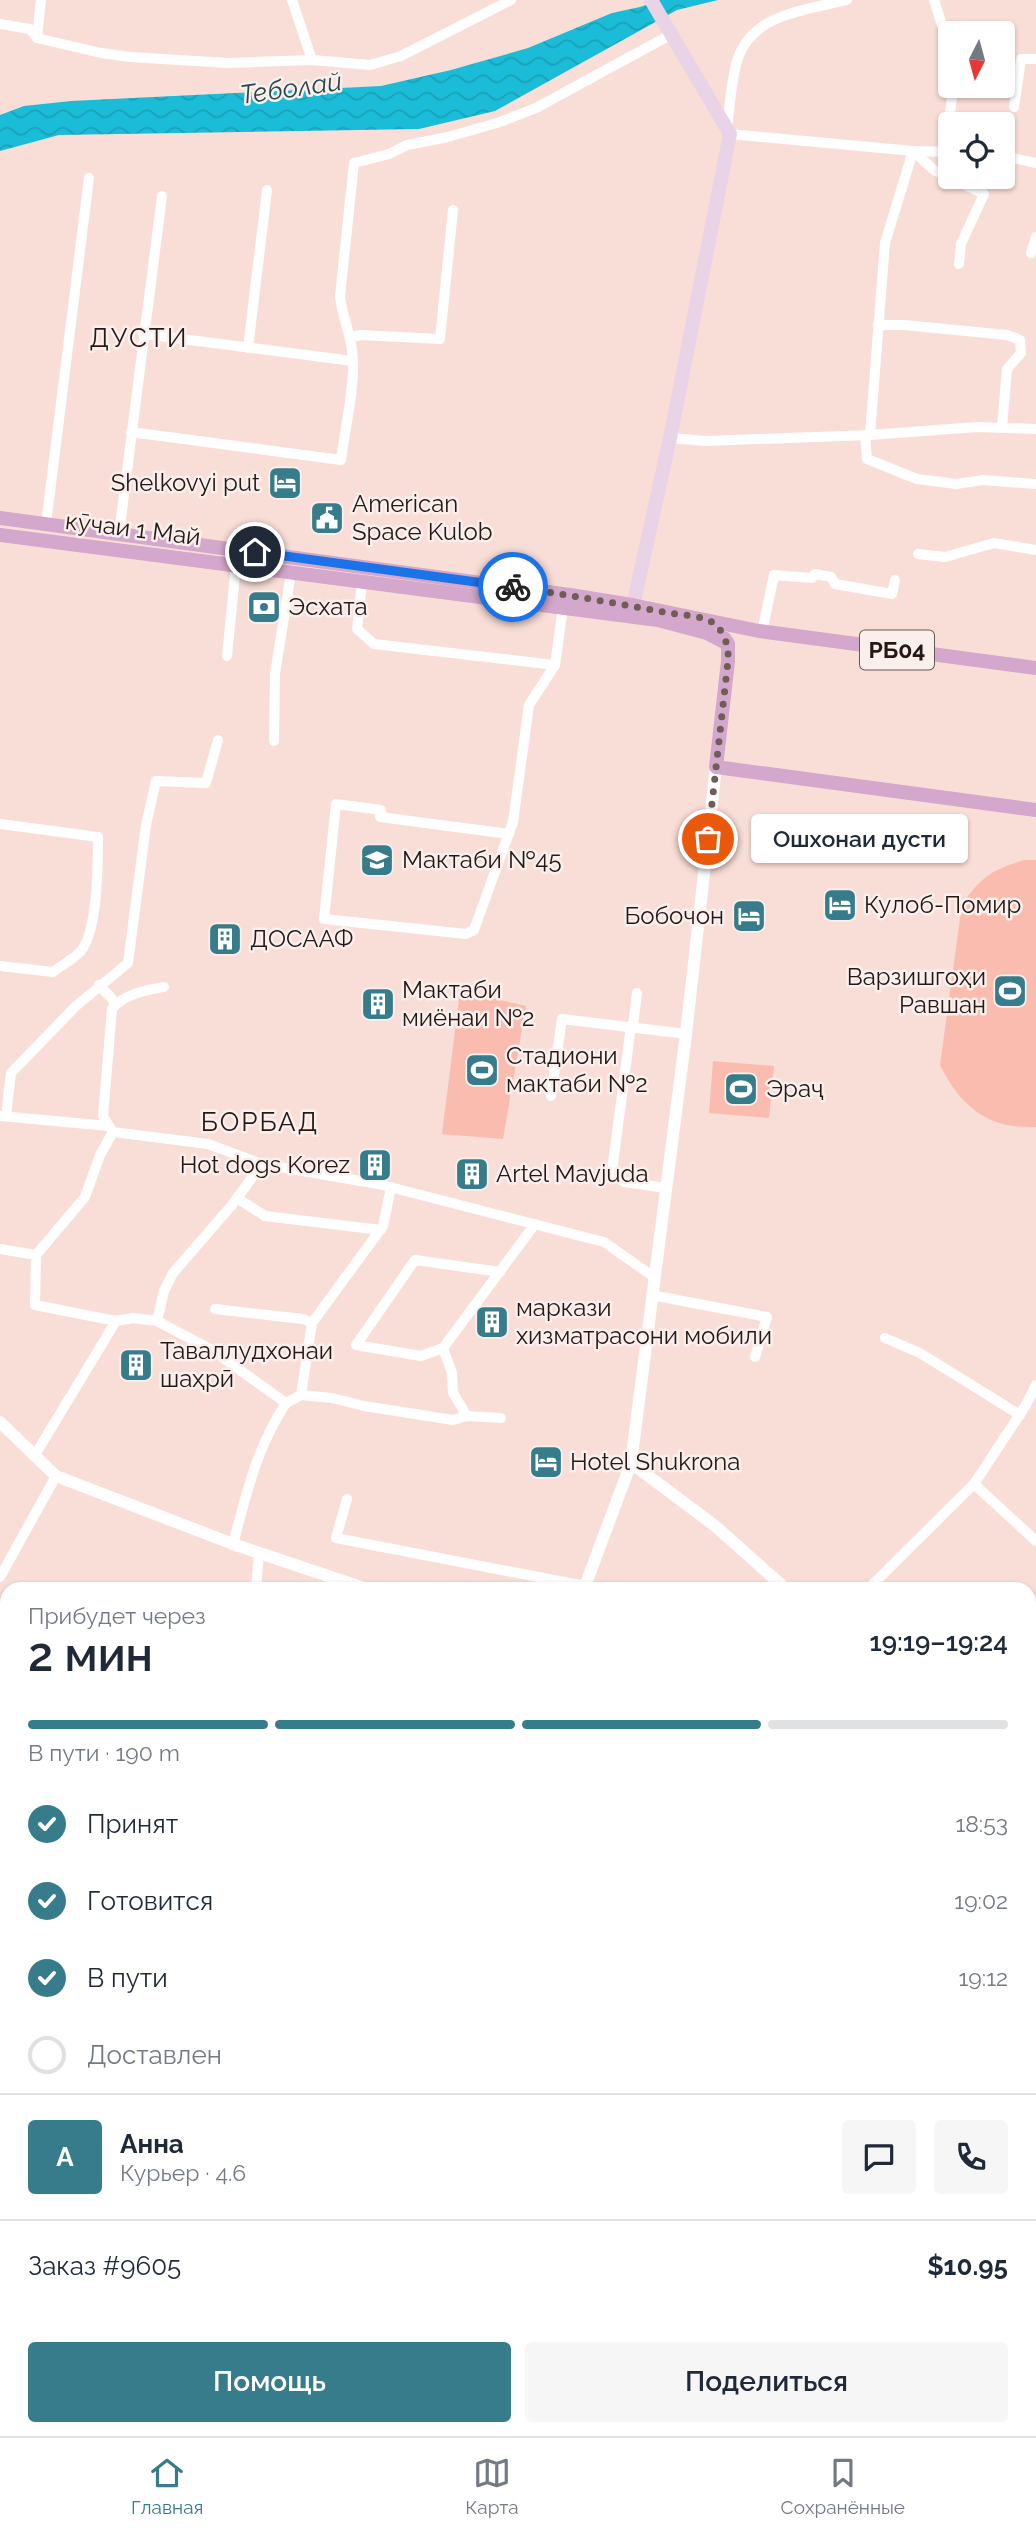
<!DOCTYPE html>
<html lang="ru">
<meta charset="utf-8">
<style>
body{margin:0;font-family:Raleway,sans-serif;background:#f6f6f7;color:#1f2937;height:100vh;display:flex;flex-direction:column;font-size:26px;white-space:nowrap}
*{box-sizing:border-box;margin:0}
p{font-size:23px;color:#747a83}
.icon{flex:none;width:38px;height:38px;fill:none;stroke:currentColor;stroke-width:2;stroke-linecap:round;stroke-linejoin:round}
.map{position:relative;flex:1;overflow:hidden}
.details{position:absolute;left:0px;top:1582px;width:1036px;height:854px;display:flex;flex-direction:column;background:#fff;border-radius:21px 21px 0 0;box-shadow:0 2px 5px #0004}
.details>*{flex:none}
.needle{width:46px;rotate:186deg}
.fabs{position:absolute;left:938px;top:21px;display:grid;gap:14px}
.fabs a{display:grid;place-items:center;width:77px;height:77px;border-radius:7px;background:#fff;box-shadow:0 2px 5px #0004;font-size:35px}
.pin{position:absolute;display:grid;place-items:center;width:60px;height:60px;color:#fff;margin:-30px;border:4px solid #fff;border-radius:50%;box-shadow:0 2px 7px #0007}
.courier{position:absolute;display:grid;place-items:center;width:70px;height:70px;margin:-35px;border:5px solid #1a73e8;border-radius:50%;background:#fff;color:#222;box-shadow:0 2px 9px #0007}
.bubble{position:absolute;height:49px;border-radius:7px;background:#fff;box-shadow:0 2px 5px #0004;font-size:23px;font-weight:600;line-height:49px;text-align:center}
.summary em{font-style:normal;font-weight:600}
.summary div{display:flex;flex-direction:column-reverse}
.summary{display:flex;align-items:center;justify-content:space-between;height:119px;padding:0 28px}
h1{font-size:46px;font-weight:600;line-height:52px}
.bar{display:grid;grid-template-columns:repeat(4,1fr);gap:10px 7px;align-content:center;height:84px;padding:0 28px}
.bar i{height:9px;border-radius:5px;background:#e0e1e3}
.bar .active{background:#377c8a}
.bar p{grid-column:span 4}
.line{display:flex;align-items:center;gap:18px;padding:0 28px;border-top:2px solid #e0e1e3}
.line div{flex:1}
.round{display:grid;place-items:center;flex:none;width:74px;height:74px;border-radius:7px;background:#f6f6f7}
ol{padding:0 28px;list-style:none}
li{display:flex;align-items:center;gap:21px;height:77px}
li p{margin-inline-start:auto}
li .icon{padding:7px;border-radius:50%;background:#377c8a;color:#fff;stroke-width:4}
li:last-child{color:#747a83}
li i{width:38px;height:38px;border:4px solid #e0e1e3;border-radius:50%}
.primary-button{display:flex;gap:14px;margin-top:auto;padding:14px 28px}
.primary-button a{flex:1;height:80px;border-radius:7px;background:#377c8a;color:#fff;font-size:28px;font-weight:600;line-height:80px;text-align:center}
.primary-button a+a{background:#f6f6f7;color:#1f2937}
.dock{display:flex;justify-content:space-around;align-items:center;height:98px;border-top:2px solid #e0e1e3;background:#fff;font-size:19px;color:#747a83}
.dock a{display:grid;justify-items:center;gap:4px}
.dock .active{color:#377c8a}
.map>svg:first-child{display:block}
</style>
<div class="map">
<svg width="1036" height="2436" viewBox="0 0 1036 2436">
<defs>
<pattern id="water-waves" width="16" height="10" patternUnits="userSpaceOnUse" patternTransform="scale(1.75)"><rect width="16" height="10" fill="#1bbcd8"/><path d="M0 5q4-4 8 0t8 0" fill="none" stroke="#19a1b8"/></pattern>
</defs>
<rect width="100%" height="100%" fill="#f9ded7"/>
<!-- grass -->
<g fill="#f9bcae">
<path d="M1024,860h12v267c-49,2 -75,-20 -96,-62l22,-161c20,-28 30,-34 62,-44z"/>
<path d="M460,991l66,15 -23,133 -61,-5z"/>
<path d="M713,1061l61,5 -5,52 -60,-5z"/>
<path d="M1036,2097v26l-3,7 3,9v25l-7,-2v-61z"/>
</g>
<!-- water -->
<path fill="url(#water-waves)" d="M660,0h58l-41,10 -182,101 -76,18 -360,6 -59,16v-36l24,-9 47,-5 310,-15 70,-16 77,-22 84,-35 28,-6z"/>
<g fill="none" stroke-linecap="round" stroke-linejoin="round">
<!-- minor -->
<g stroke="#fff" stroke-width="10">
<path d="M292,0l20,60"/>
<path d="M934,0l8,25 8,15"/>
<path d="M0,24l30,5 7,9 64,15 29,4 98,6 84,-3 58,5 31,-9 110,-56"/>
<path d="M37,38l4,-38"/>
<path d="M1014,107l7,-48h15"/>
<path d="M727,128c3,-21 4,-50 11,-70 16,-45 69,-48 109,-58"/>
<path d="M730,134l183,17 37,1"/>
<path d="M946,152l7,-66"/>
<path d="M1003,156l33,7"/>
<path d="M1031,253l5,-16"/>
<path d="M878,325h26l103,10 13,5 1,13 -14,16 -5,58"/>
<path d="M143,334l210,27"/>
<path d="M350,337l11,-2 79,4 13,-129"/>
<path d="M248,348l19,-158"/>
<path d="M131,432l210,28c4,-31 13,-69 12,-99 0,-23 -11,-43 -13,-65l14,-133 35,-9 18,-9 41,-8 52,-15 36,-14 136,-74"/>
<path d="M865,435l2,24 50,20 39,5 27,-4 53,4"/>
<path d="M870,435l15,-192 28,-92 21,19 50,24 -23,50 -2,20"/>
<path d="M670,438l35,3 165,-6 107,-8 59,2"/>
<path d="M46,524l43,-346"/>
<path d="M119,534l43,-338"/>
<path d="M918,554l27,3 49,-14 42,7"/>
<path d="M362,583l-5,46 17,15 181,21"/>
<path d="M762,632l12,-57 38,3 3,-4 16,3 4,7 57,10 3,-14"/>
<path d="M227,656l9,-91"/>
<path d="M274,741l1,-67 16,-101"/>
<path d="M0,824l98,13c0,26 0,96 -18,115 -8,8 -19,14 -27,20l-53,-6"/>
<path d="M509,834l-129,-17 1,-7 -45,-6 -12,115 142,15 8,-4 39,-108 16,-117 26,-40 8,-58"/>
<path d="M99,985l17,18"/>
<path d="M631,1026l-19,145 12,11 42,6"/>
<path d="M633,1026l4,-33"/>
<path d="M551,1096l11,-77 124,15"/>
<path d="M0,1116l109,10 4,6 95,12 54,20 116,20 226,58 50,35"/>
<path d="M6,1116l5,-43 65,-67 52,-43 18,-138 10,-44 50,2 12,-43"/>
<path d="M109,1126l-6,-10 9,-107c11,-15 35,-19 52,-22"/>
<path d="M237,1198l28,18 116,14"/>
<path d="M0,1249l36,6 -1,50 81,16 17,-3 24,3 55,29 74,53c-30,46 -39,89 -53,141"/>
<path d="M36,1255l49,-58 15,-42 13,-23"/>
<path d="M651,1295l116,22 -12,40"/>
<path d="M215,1309l88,10 9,4"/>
<path d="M157,1321l7,-30 9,-18 59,-68 30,-41"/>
<path d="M885,1338l35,15 100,62"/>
<path d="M443,1348l-22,8 -65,-11 59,-85 85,12"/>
<path d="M301,1395l11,-72 71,-97 8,-39"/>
<path d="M286,1403l15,-8 31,3 32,8 89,14 14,-4 34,2"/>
<path d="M467,1416l-14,-23 -1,-20 -9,-25 92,-124"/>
<path d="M35,1455l81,-134"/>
<path d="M974,1484l62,57"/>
<path d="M347,1499l-11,39 249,48"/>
<path d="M0,1577l56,-101"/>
<path d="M256,1589l3,-36"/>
<path d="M868,1589l106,-105 52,-79 10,-20"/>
<path d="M1029,1759l7,6"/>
<path d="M0,1775l7,-9"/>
<path d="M0,1862l7,4"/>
<path d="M0,1927l7,7"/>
<path d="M0,2075l7,2"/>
<path d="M0,2134l7,6"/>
<path d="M0,2284l7,3"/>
<path d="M1029,2321l7,-6"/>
<path d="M230,2429l29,7"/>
<path d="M841,2429l1,7"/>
<path d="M1,2436v-16"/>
<path d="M129,2436l6,-7"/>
<path d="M666,2436l6,-7"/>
<path d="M970,2436l1,-7"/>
</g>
<!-- tertiary -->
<g stroke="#fff" stroke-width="12">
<path d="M716,767l-30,267 -55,429 83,62 72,64"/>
<path d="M0,1422l56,54 177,68 134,45"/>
<path d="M584,1589l47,-126"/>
<path d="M1029,2068l7,6"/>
<path d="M1029,2092l7,-2"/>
<path d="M1029,2170l7,3"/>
<path d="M1029,2226l7,-11"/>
<path d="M990,2436l1,-7"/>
</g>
<!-- secondary -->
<path stroke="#e9d3e6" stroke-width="14" d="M631,615l39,-177 60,-304 -79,-134"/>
<!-- primary -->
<g stroke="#d4a7cc" stroke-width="14">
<path d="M0,518l570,77 62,10 127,26 277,37"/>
<path d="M0,535l658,85 49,13 21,11"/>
<path d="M724,638l4,6v17l-12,106 320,43"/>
</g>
</g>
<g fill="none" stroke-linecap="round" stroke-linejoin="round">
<!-- done -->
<path stroke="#705d58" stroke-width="7" stroke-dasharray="0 12.6" d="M513,587c51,7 101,16 151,25 14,3 36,3 48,10 13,9 17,25 16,39l-20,178"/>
<!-- route -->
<path stroke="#1a73e8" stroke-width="9" d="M255,552l258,35"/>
</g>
<!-- icons -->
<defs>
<g id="hotel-square" transform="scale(1.75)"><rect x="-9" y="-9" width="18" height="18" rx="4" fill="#377c8a" stroke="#f9f0ee"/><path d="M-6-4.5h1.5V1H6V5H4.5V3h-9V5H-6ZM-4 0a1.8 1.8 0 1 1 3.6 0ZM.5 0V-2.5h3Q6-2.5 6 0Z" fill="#fff"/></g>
<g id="civic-square" transform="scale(1.75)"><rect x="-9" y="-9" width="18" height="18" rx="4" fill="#377c8a" stroke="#f9f0ee"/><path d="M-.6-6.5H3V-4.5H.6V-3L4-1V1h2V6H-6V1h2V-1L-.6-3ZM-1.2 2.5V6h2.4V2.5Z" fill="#fff"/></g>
<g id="bank-square" transform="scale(1.75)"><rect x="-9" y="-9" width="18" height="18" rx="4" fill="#377c8a" stroke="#f9f0ee"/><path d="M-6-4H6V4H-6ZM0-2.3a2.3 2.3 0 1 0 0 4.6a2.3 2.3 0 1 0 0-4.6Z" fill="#fff"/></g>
<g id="school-square" transform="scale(1.75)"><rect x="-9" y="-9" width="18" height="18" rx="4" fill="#377c8a" stroke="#f9f0ee"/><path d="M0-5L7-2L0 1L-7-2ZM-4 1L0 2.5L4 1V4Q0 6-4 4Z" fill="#fff"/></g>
<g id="building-square" transform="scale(1.75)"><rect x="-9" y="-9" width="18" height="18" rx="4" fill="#377c8a" stroke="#f9f0ee"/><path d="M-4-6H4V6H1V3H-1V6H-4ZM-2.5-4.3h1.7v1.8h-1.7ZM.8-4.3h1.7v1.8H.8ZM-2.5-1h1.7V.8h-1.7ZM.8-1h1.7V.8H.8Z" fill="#fff"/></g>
<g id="stadium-square" transform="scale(1.75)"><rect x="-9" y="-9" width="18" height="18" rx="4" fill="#377c8a" stroke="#f9f0ee"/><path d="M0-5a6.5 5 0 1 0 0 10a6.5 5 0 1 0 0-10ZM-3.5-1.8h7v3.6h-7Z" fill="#fff"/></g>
</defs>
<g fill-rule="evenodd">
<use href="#hotel-square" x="285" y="483"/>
<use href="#civic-square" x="327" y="518"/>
<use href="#bank-square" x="264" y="607"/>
<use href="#school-square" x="377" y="860"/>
<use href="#hotel-square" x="840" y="905"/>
<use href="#hotel-square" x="749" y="916"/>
<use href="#building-square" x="225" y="939"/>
<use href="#stadium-square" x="1010" y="991"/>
<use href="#building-square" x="378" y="1004"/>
<use href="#stadium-square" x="482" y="1070"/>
<use href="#stadium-square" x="741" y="1089"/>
<use href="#building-square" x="375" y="1165"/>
<use href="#building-square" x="472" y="1174"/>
<use href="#building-square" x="492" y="1322"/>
<use href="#building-square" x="136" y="1365"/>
<use href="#hotel-square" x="546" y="1462"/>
</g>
<g text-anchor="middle" stroke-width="5" stroke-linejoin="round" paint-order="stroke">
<!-- shield labels -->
<rect fill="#f9f0ee" stroke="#665955" stroke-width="2" x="860" y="630.5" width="74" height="39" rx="5"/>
<g font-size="23" font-weight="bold" fill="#271814">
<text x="897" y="658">РБ04</text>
</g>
<!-- poi labels -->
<g font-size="24" fill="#271814" stroke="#f9f0ee" text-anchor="start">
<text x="260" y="491" text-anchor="end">Shelkovyi put</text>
<text x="352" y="512">American<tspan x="352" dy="28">Space Kulob</tspan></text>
<text x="288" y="615">Эсхата</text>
<text x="402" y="868">Мактаби №45</text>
<text x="864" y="913">Кулоб-Помир</text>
<text x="724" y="924" text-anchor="end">Бобочон</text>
<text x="250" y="947">ДОСААФ</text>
<text x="986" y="985" text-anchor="end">Варзишгоҳи<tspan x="986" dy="28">Равшан</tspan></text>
<text x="402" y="998">Мактаби<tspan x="402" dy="28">миёнаи №2</tspan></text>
<text x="506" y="1064">Стадиони<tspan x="506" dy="28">мактаби №2</tspan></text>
<text x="766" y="1097">Эраҷ</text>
<text x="350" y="1173" text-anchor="end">Hot dogs Korez</text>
<text x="496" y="1182">Artel Mavjuda</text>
<text x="516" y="1316">маркази<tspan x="516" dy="28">хизматрасони мобили</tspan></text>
<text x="160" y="1359">Таваллудхонаи<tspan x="160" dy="28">шаҳрӣ</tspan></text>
<text x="570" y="1470">Hotel Shukrona</text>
</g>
<!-- street labels -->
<g font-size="24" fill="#271814" stroke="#f9f0ee">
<text transform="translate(133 529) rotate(7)" y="8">кӯчаи 1 Май</text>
</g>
<!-- water labels -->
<g font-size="26" font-style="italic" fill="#29464d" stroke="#f9f0ee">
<text transform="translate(291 88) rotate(-8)" y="9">Теболай</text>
</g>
<!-- neighbourhood labels -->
<g font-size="26" letter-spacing="2" fill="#271814" stroke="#f9f0ee">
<text x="139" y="347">ДУСТИ</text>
<text x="260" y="1131">БОРБАД</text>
</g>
</g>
</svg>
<div class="fabs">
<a><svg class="needle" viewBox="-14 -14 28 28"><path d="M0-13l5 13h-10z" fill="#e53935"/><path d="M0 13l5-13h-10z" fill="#747a83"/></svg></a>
<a><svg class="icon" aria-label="locate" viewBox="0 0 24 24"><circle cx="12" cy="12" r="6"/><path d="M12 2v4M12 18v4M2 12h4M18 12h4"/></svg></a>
</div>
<div class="pin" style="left:708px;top:839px;background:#ea580c"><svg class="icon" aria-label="bag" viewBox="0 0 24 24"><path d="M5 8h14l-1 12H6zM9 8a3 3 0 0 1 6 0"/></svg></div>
<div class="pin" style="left:255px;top:552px;background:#1f2937"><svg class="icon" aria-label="home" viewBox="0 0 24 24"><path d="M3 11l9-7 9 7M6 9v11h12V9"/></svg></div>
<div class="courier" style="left:513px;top:587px"><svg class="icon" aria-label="bike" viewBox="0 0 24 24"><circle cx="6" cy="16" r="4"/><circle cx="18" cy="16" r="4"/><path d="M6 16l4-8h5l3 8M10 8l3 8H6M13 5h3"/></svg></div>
<div class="bubble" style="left:751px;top:814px;width:217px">Ошхонаи дусти</div>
<section class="details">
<div class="summary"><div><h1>2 мин</h1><p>Прибудет через</p></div><em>19:19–19:24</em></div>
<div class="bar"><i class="active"></i><i class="active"></i><i class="active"></i><i></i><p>В пути · 190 m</p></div>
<ol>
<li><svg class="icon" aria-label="check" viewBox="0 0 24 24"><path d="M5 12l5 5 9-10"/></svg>Принят<p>18:53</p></li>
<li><svg class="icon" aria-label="check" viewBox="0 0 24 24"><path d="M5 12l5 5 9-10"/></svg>Готовится<p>19:02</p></li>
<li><svg class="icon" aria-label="check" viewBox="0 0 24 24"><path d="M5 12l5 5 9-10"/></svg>В пути<p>19:12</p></li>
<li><i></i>Доставлен</li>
</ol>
<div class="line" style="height:126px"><b class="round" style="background:#377c8a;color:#fff">А</b><div><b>Анна</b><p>Курьер · 4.6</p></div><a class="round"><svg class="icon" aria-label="chat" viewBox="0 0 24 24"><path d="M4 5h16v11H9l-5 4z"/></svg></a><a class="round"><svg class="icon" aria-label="phone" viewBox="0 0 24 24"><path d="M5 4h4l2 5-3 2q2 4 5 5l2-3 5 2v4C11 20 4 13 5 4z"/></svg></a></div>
<div class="line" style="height:91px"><div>Заказ #9605</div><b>$10.95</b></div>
<div class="primary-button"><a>Помощь</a><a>Поделиться</a></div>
</section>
</div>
<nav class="dock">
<a class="active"><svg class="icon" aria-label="home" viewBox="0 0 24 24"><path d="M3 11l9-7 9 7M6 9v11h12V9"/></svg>Главная</a>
<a><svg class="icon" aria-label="map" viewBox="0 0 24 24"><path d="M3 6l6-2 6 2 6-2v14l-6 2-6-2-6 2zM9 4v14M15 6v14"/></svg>Карта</a>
<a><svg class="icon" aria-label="saved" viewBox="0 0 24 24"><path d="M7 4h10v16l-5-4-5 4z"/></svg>Сохранённые</a>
</nav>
